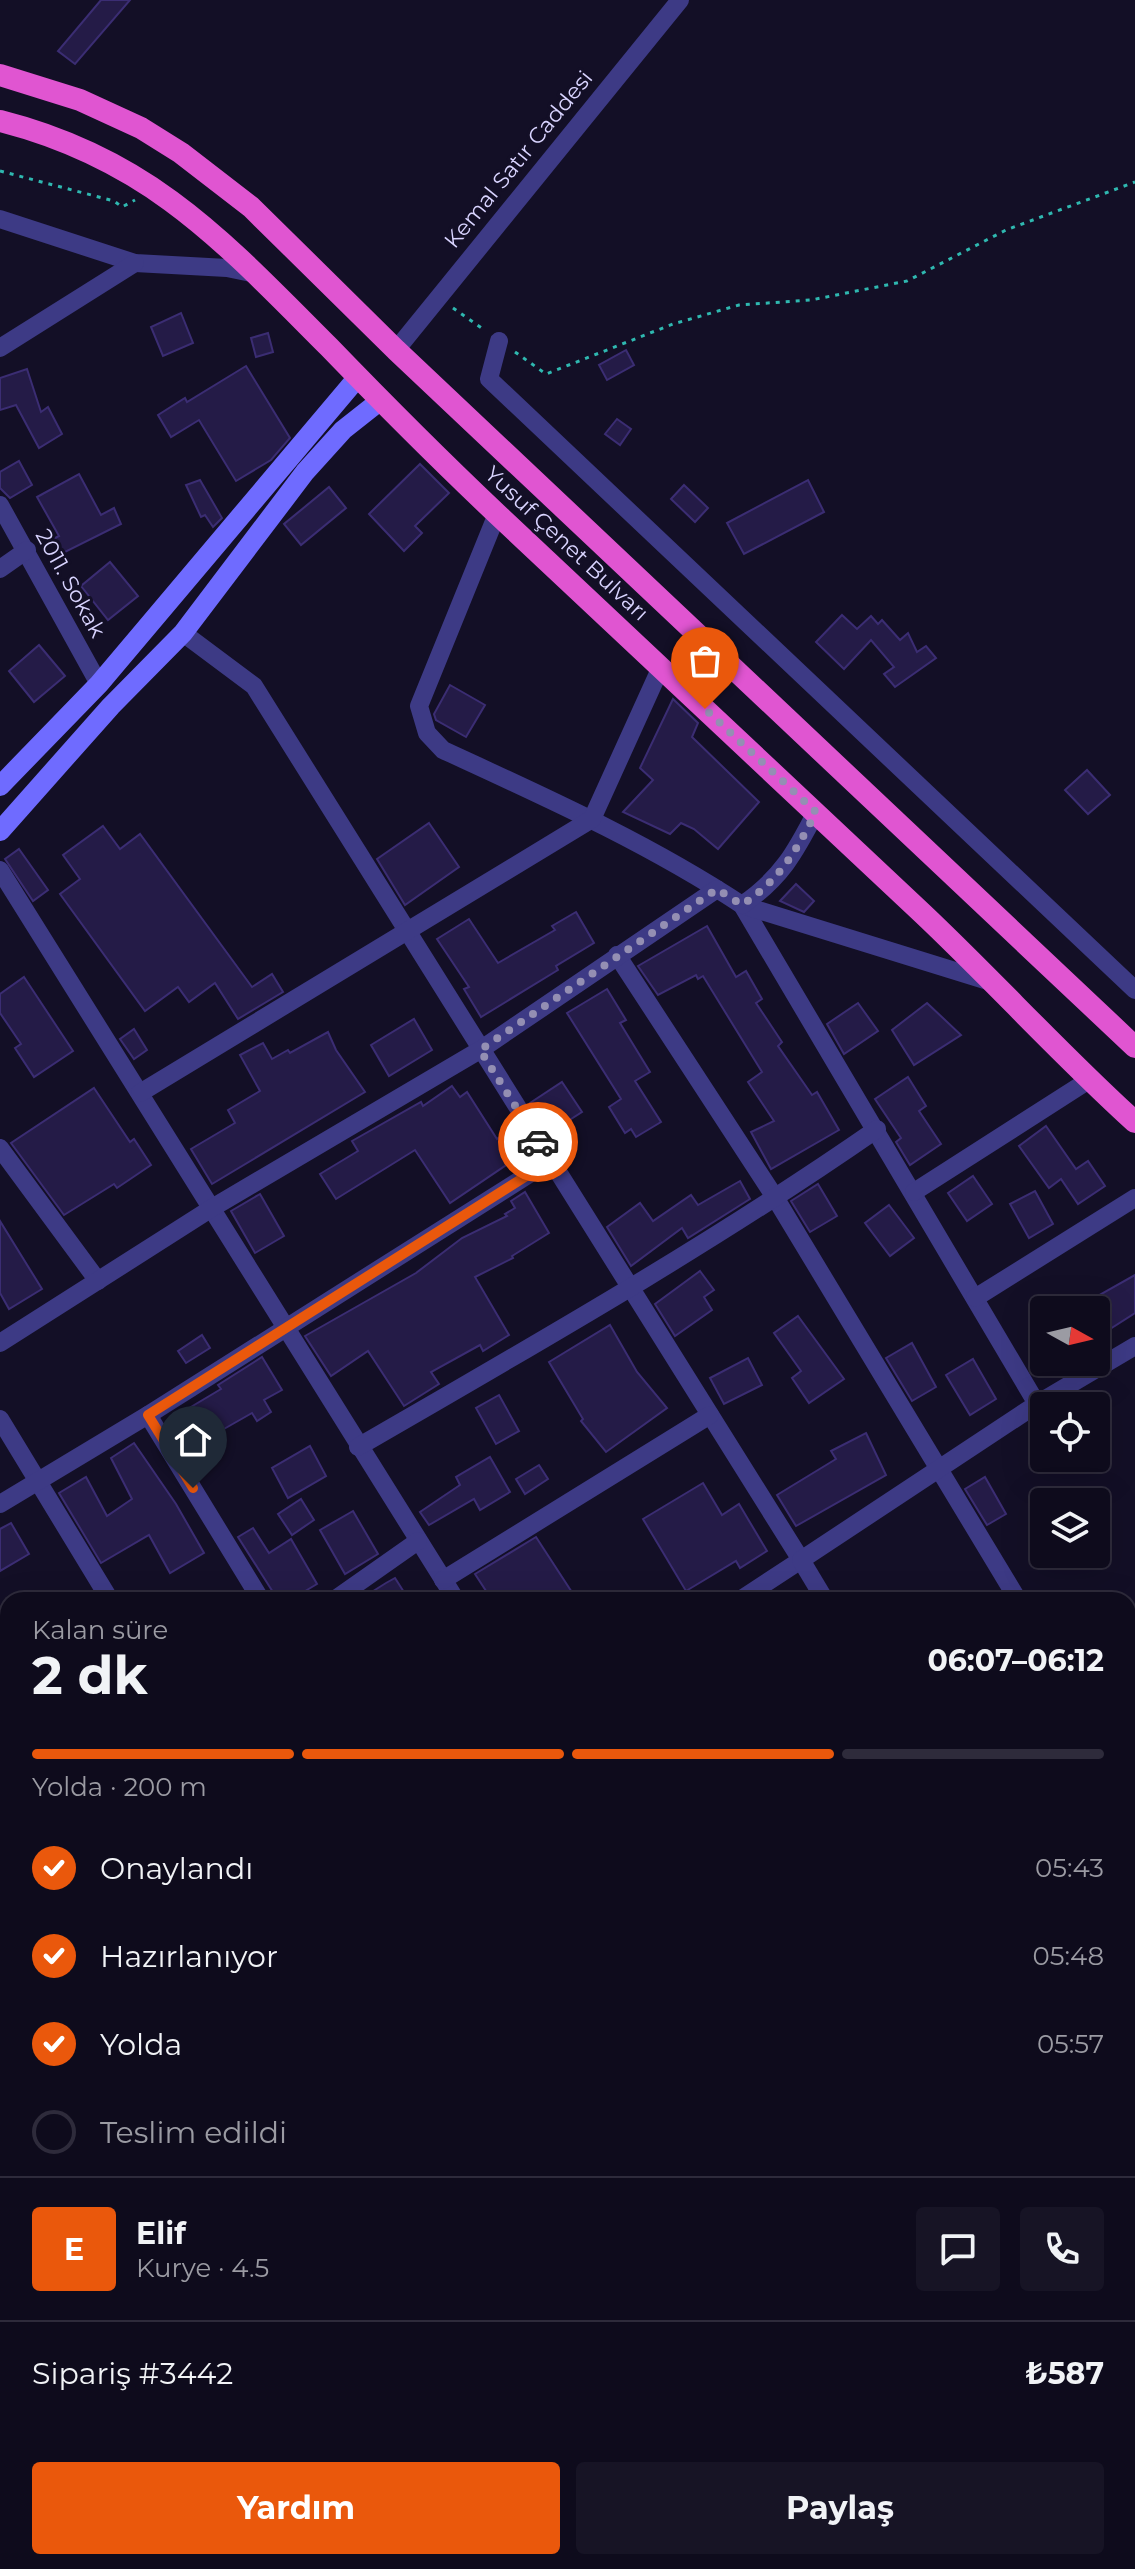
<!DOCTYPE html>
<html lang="tr">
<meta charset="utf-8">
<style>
body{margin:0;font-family:Montserrat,sans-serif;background:#171425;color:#f1f3f6;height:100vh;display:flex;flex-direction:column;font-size:30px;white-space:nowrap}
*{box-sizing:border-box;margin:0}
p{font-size:26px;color:#9b9ba3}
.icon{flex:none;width:44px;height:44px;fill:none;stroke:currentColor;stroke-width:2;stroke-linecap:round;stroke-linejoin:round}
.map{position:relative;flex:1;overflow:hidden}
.panel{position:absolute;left:0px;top:1592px;width:1136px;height:978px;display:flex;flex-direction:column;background:#0e0b1c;border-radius:24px 24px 0 0;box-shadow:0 8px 32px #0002,0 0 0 2px #2e2b3b}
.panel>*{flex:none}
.needle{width:52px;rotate:98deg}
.tools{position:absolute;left:1030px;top:1296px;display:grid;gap:16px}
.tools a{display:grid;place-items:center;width:80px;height:80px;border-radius:8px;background:#0e0b1c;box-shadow:0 8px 32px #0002,0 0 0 2px #2e2b3b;font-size:40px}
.pin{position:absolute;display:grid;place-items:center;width:68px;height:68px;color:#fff;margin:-82px -34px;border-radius:50% 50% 50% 0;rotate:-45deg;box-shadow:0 0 8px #0007}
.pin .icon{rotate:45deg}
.courier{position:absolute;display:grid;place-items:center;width:80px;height:80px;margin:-40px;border:6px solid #ea580c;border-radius:50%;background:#fff;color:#222;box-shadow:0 2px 10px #0007}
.head em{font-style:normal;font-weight:700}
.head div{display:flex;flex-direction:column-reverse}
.head{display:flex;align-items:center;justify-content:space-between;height:136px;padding:0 32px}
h1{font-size:52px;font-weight:700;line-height:60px}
.bar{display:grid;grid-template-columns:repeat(4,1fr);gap:12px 8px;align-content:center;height:96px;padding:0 32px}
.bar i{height:10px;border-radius:6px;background:#2e2b3b}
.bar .on{background:#ea580c}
.bar p{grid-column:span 4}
.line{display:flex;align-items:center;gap:20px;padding:0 32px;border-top:2px solid #2e2b3b}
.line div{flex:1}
.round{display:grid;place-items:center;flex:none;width:84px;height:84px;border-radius:8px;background:#171425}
ol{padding:0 32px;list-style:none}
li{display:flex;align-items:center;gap:24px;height:88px}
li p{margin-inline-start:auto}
li .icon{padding:8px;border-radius:50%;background:#ea580c;color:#fff;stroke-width:4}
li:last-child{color:#9b9ba3}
li i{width:44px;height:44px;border:4px solid #2e2b3b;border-radius:50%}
.primary-button{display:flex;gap:16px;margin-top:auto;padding:16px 32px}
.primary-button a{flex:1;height:92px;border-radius:8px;background:#ea580c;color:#fff;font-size:32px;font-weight:700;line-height:92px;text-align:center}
.primary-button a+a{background:#171425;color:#f1f3f6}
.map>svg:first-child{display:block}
</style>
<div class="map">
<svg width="1135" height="2569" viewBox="0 0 1135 2569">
<rect width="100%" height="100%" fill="#130f26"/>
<!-- building -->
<g fill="#241b47" stroke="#3b2d73" stroke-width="2">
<path d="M101,0h29l-55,64 -17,-13z"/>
<path d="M181,313l12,30 -30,13 -12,-29z"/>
<path d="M268,333l5,19 -17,5 -5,-19z"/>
<path d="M626,350l8,15 -27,15 -8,-15z"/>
<path d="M246,366l44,72 -19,22 -35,21 -37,-61 -28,17 -13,-22 27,-17 2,4z"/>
<path d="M27,369l14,43 7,-5 14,27 -23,14 -23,-43 -16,5v-32z"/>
<path d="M617,419l14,10 -11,16 -15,-11z"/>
<path d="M19,461l13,24 -22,13 -10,-10v-16z"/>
<path d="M420,464l29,29 -34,33 7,7 -18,18 -35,-37z"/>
<path d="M79,474l22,41 13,-7 7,16 -58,29 -8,-15 4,-2 -22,-39z"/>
<path d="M200,480l22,38 -9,9 -8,-12 -4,2 -15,-32z"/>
<path d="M808,480l16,32 -80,42 -17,-31z"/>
<path d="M684,485l24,23 -13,14 -24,-23z"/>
<path d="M329,487l17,21 -45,37 -17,-21z"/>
<path d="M110,562l28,34 -30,24 -27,-34z"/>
<path d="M842,615l15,14 14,-13 7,8 4,-4 18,20 8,-7 9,19 9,-6 10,12 -41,29 -11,-13 10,-7 -23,-27 -27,29 -28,-27z"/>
<path d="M39,645l26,31 -31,26 -25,-31z"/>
<path d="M450,685l35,20 -19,32 -30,-17 -2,-6z"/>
<path d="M673,699l25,24 -6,14 67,65 -41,47 -24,-20 -13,-6 -11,11 -47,-22 30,-32 -13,-12z"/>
<path d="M1087,770l23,25 -22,19 -23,-24z"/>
<path d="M429,823l30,44 -54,38 -28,-46z"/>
<path d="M103,826l17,23 20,-15 112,153 20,-13 11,18 -45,27 -23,-36 -26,19 -11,-15 -33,24 -85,-117 20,-15 -17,-24z"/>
<path d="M19,849l29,41 -15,11 -28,-42z"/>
<path d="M796,884l18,17 -10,11 -24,-11z"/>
<path d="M576,912l18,31 -38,23 2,4 -77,47 -17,-28 5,-2 -32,-48 32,-20 29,44 57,-33 -3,-4z"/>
<path d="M707,926l29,51 10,-6 16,28 -6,4 26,39 -4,4 34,49 5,-3 22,38 -68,39 -20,-37 23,-11 -26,-39 14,-10 -59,-96 -5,3 -2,-4 -38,20 -20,-29z"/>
<path d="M24,977l49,74 -39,26 -19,-29 6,-4 -21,-31v-19z"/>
<path d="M607,989l19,31 -6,3 30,49 -15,9 26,41 -25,15 -5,-8 -6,4 -16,-26 12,-8 -54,-86z"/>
<path d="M858,1003l20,28 -34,23 -17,-30z"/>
<path d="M927,1003l34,32 -47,30 -22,-35z"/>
<path d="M414,1019l18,31 -43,26 -18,-31z"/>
<path d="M134,1029l13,21 -13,9 -14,-20z"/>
<path d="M328,1032l8,18 29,42 -153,92 -21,-35 44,-26 -7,-13 32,-19 -20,-36 23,-12 9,16 16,-9 2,3z"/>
<path d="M908,1077l18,29 -7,5 22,33 -31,21 -14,-23 5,-4 -26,-39z"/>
<path d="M562,1082l20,30 -33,21 -19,-30z"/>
<path d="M452,1086l8,11 7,-5 30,47 9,-7 15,23 -71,48 -35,-53 -79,49 -16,-25 38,-23 -6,-10 69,-39 2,4z"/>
<path d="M94,1088l36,54 4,-3 17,26 -34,23 -3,-4 -50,31 -53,-72z"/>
<path d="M1046,1126l30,43 12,-8 17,25 -27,18 -17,-25 -12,9 -30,-42z"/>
<path d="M973,1176l19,28 -25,17 -19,-28z"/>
<path d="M740,1181l10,18 -62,39 -6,-10 -51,38 -24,-39 33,-24 13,18 38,-26 7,10z"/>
<path d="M818,1184l19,32 -27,16 -19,-31z"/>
<path d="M1035,1191l18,33 -24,14 -19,-34z"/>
<path d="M525,1192l24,41 -37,23 1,2 -38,19 34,58 -26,16 -3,-6 -49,27 8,12 -35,22 -36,-55 -37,25 -26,-40 111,-63 46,-35 45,-22 -2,-2 10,-6 -4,-7z"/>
<path d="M260,1194l24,42 -29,17 -24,-42z"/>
<path d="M889,1205l25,33 -24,18 -25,-33z"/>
<path d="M0,1221l42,68 -33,20 -9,-16z"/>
<path d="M700,1271l14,19 -10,7 8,13 -37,26 -20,-32z"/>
<path d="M1135,1275v38l-39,25v-28h-23z"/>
<path d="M798,1316l46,63 -35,24 -17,-25 9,-7 -27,-38z"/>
<path d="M610,1325l27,47 30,36 -61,44 -25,-31 2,-2 -34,-57z"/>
<path d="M202,1335l8,13 -24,15 -8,-12z"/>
<path d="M912,1343l24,44 -24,14 -26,-43z"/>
<path d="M262,1357l20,33 -18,10 7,12 -14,9 -5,-8 -65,37 -18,-30 52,-31 -3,-4z"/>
<path d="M748,1358l14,27 -38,19 -14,-26z"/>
<path d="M973,1359l23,40 -26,16 -24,-40z"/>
<path d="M499,1395l20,36 -23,13 -20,-36z"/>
<path d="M866,1433l20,42 -90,51 -19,-31 59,-36 -5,-8z"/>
<path d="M134,1443l42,61 28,49 -34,20 -21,-38 -48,28 -42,-70 27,-16 21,39 25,-17 -21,-41z"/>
<path d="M310,1446l16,30 -38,22 -16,-30z"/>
<path d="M490,1457l20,35 -30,18 -6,-11 -45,26 -9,-13 40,-27 -4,-8z"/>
<path d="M539,1465l9,14 -23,15 -9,-15z"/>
<path d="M985,1477l21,37 -19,11 -22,-36z"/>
<path d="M703,1483l19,32 17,-11 28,47 -27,17 -4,-7 -50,30 -43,-72z"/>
<path d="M301,1499l13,21 -22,15 -14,-21z"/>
<path d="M353,1511l25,43 -33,20 -25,-44z"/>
<path d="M11,1523l18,31 -29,17v-42z"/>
<path d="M253,1528l16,25 22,-14 26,45 -27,16h-12l-40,-63z"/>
<path d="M536,1537l41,63h-85l-17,-26z"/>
<path d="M395,1578l14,22h-50l27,-17z"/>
</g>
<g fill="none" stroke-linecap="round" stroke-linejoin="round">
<!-- path -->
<g stroke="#2fb8b0" stroke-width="3" stroke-dasharray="4 6" stroke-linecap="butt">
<path d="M0,171l114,30 8,6 13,-7"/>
<path d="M453,308l30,21"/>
<path d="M515,352l31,22 127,-50 66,-19 72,-5 96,-19 99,-51 129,-48"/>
</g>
<!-- minor -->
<g stroke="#3d3a85" stroke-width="18">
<path d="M0,219l135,44 92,5 29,6"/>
<path d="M499,341l-10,38 646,611"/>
<path d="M0,348l135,-85"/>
<path d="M396,350l284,-350"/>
<path d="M0,505l99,179"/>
<path d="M497,514l-78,192 8,27 16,17c102,47 205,93 299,155l295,499"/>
<path d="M0,569l27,-19"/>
<path d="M183,633l71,53 547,874 -61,40"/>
<path d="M0,870l456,730"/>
<path d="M742,905l252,78"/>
<path d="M742,905c39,-27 53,-52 74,-93"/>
<path d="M617,955l159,244 242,401"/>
<path d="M140,1093l452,-274 69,-152"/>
<path d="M0,1148l98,133"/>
<path d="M914,1192l175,-112"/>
<path d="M975,1298l160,-100"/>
<path d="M0,1343l212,-135 268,-158 237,-161"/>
<path d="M148,1415l113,185"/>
<path d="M0,1419l110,181"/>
<path d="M358,1447c176,-102 352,-202 519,-318"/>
<path d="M0,1504l148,-89 402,-254"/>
<path d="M443,1580l267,-165"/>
<path d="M334,1600l84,-59"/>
<path d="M825,1600l-24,-40 236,-156 98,-58"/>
<path d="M1128,1640l7,-5"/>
<path d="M0,1716l8,14"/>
<path d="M1128,1789l7,12"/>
<path d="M1128,1843l7,-4"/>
<path d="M0,2057l8,13"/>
<path d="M1128,2100l7,12"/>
<path d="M1128,2292l7,1"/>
<path d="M1128,2386l7,1"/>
<path d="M0,2439l8,-6"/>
<path d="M944,2562l2,7"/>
<path d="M405,2569l32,-7"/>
</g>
<!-- secondary -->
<g stroke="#6f6bff" stroke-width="20">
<path d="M0,786l99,-102 259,-307"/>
<path d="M0,831l111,-125 72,-73 122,-161 38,-42 38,-30"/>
</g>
<!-- trunk -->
<g stroke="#e055d1" stroke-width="22">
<path d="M0,75l80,25 61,28 40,25 70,54 145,143 739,697"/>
<path d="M0,121c150,38 224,121 329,226 55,57 111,113 168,167 141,134 284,265 425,399 72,68 139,142 213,209"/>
</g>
</g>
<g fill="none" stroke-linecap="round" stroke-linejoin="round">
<!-- done -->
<path stroke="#948fb3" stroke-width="8" stroke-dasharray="0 14.4" d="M538,1142l-58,-92 237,-161 25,16c39,-27 53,-52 74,-93l-111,-103"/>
<!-- route -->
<path stroke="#ea580c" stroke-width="10" d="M193,1488l-45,-73 402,-254 -12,-19"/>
</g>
<g text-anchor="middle" stroke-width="6" stroke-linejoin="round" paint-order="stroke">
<!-- street labels -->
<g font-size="22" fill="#d9d4ff" stroke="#130f26">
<text transform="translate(518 159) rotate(-51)" y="8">Kemal Satır Caddesi</text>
<text transform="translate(567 543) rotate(43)" y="8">Yusuf Çenet Bulvarı</text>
<text transform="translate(71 583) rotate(61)" y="8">2011. Sokak</text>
</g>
</g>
</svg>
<div class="tools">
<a><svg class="needle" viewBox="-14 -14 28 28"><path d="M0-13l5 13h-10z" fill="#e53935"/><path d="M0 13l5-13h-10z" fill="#9b9ba3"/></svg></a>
<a><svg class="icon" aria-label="locate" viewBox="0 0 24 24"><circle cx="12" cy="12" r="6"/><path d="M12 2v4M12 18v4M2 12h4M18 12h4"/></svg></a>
<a><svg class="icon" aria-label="layers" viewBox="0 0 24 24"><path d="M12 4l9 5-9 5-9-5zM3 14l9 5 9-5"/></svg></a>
</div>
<div class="pin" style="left:705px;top:709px;background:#ea580c"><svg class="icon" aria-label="bag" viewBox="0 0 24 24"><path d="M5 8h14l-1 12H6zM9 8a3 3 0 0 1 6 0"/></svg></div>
<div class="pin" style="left:193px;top:1488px;background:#1f2937"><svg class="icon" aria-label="home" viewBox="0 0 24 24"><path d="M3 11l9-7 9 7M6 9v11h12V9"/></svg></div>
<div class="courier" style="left:538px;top:1142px"><svg class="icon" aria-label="car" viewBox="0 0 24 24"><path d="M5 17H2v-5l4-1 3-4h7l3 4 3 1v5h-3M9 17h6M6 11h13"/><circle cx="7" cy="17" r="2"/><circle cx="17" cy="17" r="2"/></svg></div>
<section class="panel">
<div class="head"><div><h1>2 dk</h1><p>Kalan süre</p></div><em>06:07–06:12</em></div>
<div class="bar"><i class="on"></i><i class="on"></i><i class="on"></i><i></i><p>Yolda · 200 m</p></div>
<ol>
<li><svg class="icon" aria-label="check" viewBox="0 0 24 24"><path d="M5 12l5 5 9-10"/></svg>Onaylandı<p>05:43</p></li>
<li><svg class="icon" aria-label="check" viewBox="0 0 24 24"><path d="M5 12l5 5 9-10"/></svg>Hazırlanıyor<p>05:48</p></li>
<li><svg class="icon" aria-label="check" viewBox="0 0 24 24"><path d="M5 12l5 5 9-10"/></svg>Yolda<p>05:57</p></li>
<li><i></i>Teslim edildi</li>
</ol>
<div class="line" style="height:144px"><b class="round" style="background:#ea580c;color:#fff">E</b><div><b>Elif</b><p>Kurye · 4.5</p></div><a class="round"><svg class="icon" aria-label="chat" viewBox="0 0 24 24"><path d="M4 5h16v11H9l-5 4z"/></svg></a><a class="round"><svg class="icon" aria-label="phone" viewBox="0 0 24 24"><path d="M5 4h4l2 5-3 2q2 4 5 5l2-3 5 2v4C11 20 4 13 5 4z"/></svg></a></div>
<div class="line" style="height:104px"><div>Sipariş #3442</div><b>₺587</b></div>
<div class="primary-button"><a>Yardım</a><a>Paylaş</a></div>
</section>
</div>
